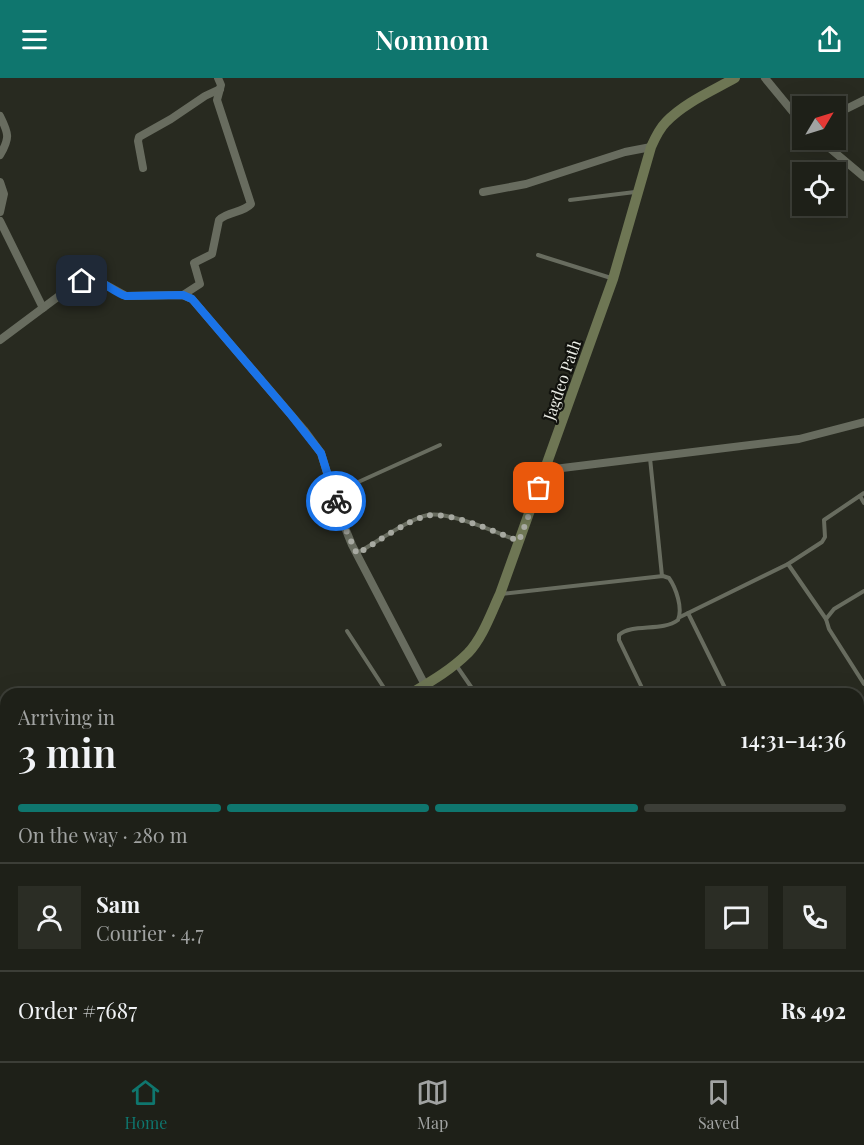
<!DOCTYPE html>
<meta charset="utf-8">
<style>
body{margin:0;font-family:"Playfair Display",serif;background:#2b2d25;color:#f1f3f6;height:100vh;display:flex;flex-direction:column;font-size:22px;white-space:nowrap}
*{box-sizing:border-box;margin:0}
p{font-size:20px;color:#a1a3a2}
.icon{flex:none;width:33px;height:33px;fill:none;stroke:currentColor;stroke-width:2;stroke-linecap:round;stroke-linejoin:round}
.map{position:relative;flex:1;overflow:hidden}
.panel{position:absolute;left:0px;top:610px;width:864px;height:374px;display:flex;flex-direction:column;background:#1e2018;border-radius:18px 18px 0 0;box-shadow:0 6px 24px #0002,0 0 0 2px #3c3e37}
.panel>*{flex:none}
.needle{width:39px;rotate:52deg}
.fabs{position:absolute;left:792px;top:18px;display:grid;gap:12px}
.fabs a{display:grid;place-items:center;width:54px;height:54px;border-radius:0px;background:#1e2018;box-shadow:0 6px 24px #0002,0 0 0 2px #3c3e37;font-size:30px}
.pin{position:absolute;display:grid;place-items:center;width:51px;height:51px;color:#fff;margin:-26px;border-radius:12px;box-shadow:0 3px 9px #0006}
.courier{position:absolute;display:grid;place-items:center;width:60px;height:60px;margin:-30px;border:4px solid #1a73e8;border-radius:50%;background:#fff;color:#222;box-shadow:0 2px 8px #0007}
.overview em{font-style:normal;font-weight:600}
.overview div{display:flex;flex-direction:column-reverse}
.overview{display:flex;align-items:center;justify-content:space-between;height:102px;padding:0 18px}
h1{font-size:39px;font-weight:600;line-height:45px}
.bar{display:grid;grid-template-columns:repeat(4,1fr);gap:9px 6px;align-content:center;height:72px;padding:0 18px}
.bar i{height:8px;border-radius:4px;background:#3c3e37}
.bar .selected{background:#0f766e}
.bar p{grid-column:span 4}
.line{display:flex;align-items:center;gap:15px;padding:0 18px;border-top:2px solid #3c3e37}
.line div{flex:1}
.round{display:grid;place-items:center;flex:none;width:63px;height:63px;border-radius:0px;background:#2b2d25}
header{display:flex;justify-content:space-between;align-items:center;height:78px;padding:0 18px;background:#0f766e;color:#fff;font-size:27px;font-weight:600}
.tab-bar{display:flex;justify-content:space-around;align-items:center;height:84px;border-top:2px solid #3c3e37;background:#1e2018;font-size:16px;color:#a1a3a2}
.tab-bar a{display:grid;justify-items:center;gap:3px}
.tab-bar .selected{color:#0f766e}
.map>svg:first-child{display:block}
</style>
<header><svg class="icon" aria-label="menu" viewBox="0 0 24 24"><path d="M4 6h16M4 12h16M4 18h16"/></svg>Nomnom<svg class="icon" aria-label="share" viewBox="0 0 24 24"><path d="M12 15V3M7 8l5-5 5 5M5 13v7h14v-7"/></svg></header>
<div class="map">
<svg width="864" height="983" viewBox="0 0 864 983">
<rect width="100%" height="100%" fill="#282a20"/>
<!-- park -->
<path fill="#4b3951" d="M864,809v146l-6,3v-146z"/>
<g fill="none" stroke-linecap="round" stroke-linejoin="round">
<!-- lane -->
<g stroke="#686c5f" stroke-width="4">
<path d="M570,122l65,-8"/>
<path d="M538,177l73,23"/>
<path d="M650,380l12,118"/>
<path d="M334,415l106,-48"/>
<path d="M860,418l4,7"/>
<path d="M357,475c19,-10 51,-34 71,-38 21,-4 69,18 91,26"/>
<path d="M788,486l38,55"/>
<path d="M864,513l-30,18 -8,10 3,10 35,55"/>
<path d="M501,516l162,-18 6,2c7,10 14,30 9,42 -16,12 -46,3 -59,15v5l26,54"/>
<path d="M688,535l40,81"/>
<path d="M680,539l108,-53 34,-22 3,-5 -1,-17 40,-27"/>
<path d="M347,553l41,63"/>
<path d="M456,587l20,29"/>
<path d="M858,655l6,-4"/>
<path d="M0,716l3,-2"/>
<path d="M858,783l6,-3"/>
<path d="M766,978l10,5"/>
<path d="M31,983l5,-5"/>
<path d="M320,983l6,-5"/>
</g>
<!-- street -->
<g stroke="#686c5f" stroke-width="8">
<path d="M765,0l37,45"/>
<path d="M836,36l28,-14"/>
<path d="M0,38c9,18 10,22 0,39"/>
<path d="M820,62l44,37"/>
<path d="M143,90l-5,-27 1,-4 32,-18 34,-23 15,-7"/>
<path d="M0,104l4,12 -4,18"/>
<path d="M483,114l43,-8 99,-32 26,-5"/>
<path d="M0,143l43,87"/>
<path d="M183,217l17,-11 -6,-21 18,-9 7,-34c9,-9 24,-7 32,-16l-34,-104 4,-15 -3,-7"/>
<path d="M0,262l67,-50 20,-10h10l29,16 57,-1 9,4 112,131 17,23 18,60 13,32 73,140"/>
<path d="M546,392l253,-31 65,-17"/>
</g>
<!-- secondary -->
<g stroke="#6e7654" stroke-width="10">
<path d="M410,616c20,-12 41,-24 58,-41 15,-16 23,-40 32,-59l113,-315 38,-132c4,-9 8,-18 15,-25 18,-19 46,-31 69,-44"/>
<path d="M0,899l6,5"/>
<path d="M53,978l1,5"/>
</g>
</g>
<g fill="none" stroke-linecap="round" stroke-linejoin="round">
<!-- done -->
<path stroke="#a7a9a1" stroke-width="6" stroke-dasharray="0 10.8" d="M336,423l9,27 12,26c19,-11 49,-33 69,-38 21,-6 72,17 93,25l20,-53"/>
<!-- route -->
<path stroke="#1a73e8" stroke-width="8" d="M82,203c18,-6 28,10 44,15l57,-1 9,4 99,116 30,38 15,48"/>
</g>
<g text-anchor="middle" stroke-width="4.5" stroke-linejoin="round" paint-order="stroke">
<!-- street labels -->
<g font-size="16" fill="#eceee7" stroke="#11120d">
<text transform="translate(562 302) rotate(-71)" y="6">Jagdeo Path</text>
</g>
</g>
</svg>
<div class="fabs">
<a><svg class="needle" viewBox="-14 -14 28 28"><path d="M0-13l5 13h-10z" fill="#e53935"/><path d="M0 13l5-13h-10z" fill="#a1a3a2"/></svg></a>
<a><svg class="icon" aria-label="locate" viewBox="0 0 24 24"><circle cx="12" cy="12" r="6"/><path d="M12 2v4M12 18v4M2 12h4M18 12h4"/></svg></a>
</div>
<div class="pin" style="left:539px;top:410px;background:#ea580c"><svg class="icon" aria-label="bag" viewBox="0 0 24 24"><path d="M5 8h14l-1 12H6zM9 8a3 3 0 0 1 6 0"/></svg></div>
<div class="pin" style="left:82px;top:203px;background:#1f2937"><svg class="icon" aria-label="home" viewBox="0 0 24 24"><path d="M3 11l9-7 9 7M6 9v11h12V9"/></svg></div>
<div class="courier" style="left:336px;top:423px"><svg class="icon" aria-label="bike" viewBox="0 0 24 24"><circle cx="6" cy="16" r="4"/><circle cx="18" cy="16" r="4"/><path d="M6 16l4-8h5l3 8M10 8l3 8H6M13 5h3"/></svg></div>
<section class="panel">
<div class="overview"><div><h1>3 min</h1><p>Arriving in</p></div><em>14:31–14:36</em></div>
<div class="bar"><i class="selected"></i><i class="selected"></i><i class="selected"></i><i></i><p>On the way · 280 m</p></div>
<div class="line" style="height:108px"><a class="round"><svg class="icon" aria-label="person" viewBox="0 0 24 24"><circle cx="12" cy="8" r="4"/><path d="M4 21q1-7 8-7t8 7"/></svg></a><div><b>Sam</b><p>Courier · 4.7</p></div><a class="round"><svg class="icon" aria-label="chat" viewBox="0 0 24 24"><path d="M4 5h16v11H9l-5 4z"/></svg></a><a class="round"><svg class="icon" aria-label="phone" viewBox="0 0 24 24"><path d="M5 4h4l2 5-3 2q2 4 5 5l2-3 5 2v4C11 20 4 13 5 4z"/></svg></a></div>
<div class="line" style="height:78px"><div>Order #7687</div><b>Rs 492</b></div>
</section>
</div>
<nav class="tab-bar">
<a class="selected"><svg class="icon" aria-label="home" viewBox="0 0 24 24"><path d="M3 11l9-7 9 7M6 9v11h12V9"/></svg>Home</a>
<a><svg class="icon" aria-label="map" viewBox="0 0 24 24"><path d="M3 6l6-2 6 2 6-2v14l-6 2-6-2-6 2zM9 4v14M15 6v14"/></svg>Map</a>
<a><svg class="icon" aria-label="saved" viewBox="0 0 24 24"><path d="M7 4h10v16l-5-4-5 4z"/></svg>Saved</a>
</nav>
